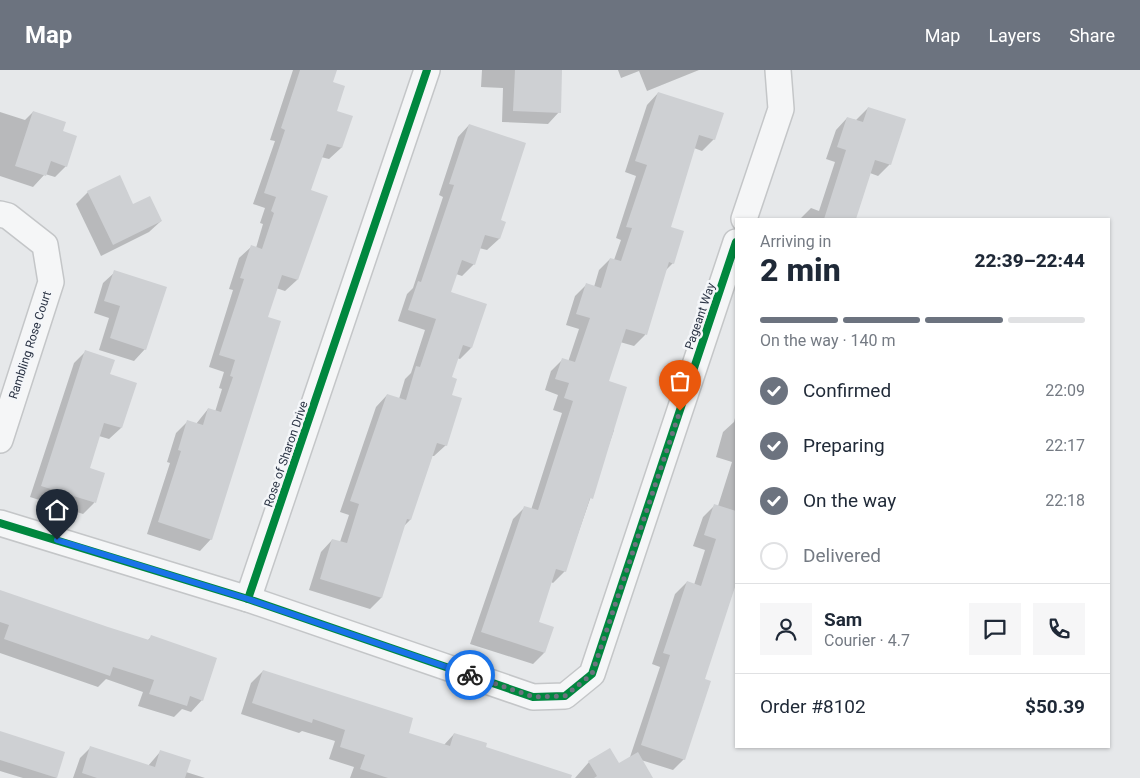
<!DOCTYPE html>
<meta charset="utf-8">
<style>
body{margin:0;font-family:Roboto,sans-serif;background:#f6f6f7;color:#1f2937;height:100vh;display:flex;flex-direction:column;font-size:19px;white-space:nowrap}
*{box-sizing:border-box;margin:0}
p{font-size:16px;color:#747a83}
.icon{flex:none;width:28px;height:28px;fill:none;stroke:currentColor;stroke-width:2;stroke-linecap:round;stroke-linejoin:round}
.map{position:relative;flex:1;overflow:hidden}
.drawer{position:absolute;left:735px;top:148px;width:375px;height:530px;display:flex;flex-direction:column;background:#fff;border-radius:0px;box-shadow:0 1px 4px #0004}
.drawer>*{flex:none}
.pin{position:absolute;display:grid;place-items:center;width:42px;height:42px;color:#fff;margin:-51px -21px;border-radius:50% 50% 50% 0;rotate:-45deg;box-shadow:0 0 5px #0007}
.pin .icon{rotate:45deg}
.courier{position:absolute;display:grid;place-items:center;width:50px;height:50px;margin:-25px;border:4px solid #1a73e8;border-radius:50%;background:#fff;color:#222;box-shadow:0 1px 6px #0007}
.headline em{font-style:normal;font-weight:800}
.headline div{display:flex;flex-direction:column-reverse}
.headline{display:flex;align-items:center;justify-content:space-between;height:85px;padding:0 25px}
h1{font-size:32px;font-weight:800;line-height:38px}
.bar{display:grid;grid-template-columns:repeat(4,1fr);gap:8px 5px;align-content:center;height:60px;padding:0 25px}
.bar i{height:6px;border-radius:4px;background:#e0e1e3}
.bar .selected{background:#6c737f}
.bar p{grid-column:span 4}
.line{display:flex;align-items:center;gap:12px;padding:0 25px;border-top:1px solid #e0e1e3}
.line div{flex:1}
.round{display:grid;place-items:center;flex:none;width:52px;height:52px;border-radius:0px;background:#f6f6f7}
ol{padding:0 25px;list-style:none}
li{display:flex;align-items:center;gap:15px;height:55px}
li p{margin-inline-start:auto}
li .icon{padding:5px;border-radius:50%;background:#6c737f;color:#fff;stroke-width:4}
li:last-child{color:#747a83}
li i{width:28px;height:28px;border:2px solid #e0e1e3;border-radius:50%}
header{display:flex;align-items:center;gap:30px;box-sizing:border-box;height:70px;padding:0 25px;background:#6c737f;color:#fff}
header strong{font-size:24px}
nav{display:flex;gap:28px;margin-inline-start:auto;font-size:18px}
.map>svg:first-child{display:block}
</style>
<header>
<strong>Map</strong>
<nav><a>Map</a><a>Layers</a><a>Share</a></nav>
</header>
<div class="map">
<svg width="1140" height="708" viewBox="0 0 1140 708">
<rect width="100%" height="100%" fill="#e6e8ea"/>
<!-- shadow -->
<g fill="#0003">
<path d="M293,0h43l-5,13 4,28 16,6 -10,31 -12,11 -8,-2 -11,34 -13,89 -12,11 -9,-3 -9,30 -56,221 -11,12 -53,-17 23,-71 -3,-1 9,-29 12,-12 8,3 12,-15 7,3 7,-23 -3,-1 5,-16 -15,-5 24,-77 -4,-1 10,-31 12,-11 5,1 7,-24 -3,-1 5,-15 -12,-4 22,-63 -5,-1z"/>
<path d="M482,0h79l-2,42 -11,12 -46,-2 1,-34 -22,-1z"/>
<path d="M618,0h81l-52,21 -8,-20 -18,7z"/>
<path d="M658,23l56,46 -12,12 -8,-3 -25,80 4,35 -8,8 -20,64 -11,11 -14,-4 -13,40 5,48h2l-49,141 -12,12 -2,-1 -14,41 7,30 -11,11 -63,-20 43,-125 11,-11 7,2 31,-97 -9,-3 5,-15 -13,-5 6,-19 11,-11 6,2 11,-33 -13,-4 9,-29 11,-11 8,2 5,-17 11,-11 4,1 7,-20 -5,-2 20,-62 -11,-4 22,-67z"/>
<path d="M868,38l22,56 -12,12 -8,-3 -15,46h-55l11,-11 8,3 16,-49 -9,-3 10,-29 11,-12 9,2z"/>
<path d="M0,42l25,8 8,-8 29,20 4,34 -11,11 -10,-3 -12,13 -33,-11z"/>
<path d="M469,55l30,96 5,2 -5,16 -12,11 -8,-2 -5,16 -12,12 -6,-2 -7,19 22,55 -11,11 -3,-1 -6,20 -5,67 -12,11h-2l-22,64 -7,7 -22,71 -11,11 -61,-19 12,-38 11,-12 8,2 9,-27 -9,-3 36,-105 11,-12 12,4 6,-20 6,-6 14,-43 -27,-9 9,-27 6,-6 30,-91 -4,-2 19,-58z"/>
<path d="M88,122l45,14 28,15 -12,11 -48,24 -25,-52z"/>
<path d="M115,202l30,77 -11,12 -35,-11 10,-32 -15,-5 9,-30z"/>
<path d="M85,282l24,23 12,53 -12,11 -10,-3 -11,33 16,5 -10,29 -11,11 -53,-17 44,-134z"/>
<path d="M736,344v166l-32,99 -20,80 -11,11 -32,-10 10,18h-76l14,-16 30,3 11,-8 30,-90 -8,-3 23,-70 12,-12 7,3 11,-35 -12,-4 10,-29 12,-12 3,1 14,-44 -16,-5 7,-25 11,-10z"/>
<path d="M0,522l147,49 4,-4 51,63 -11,12 -9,-3 -8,8 -36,-11 5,-14 -37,-13 -8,8 -98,-34z"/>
<path d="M263,601l144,63 36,12 11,-12 96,44h-200l4,-11 -25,-8 6,-18 -33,-10 -3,2 -58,-19 10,-31z"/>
<path d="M0,662l64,21 -8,25h-33l-23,-7z"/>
<path d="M91,677l57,19 12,-14 26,20 19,6h-132l7,-20z"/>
</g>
<!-- building -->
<g fill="#ced0d3">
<path d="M300,0h37l-4,12 12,4 -8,25 16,5 -11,32 -15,-4 -16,46 17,6 -30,84 -16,-5 -14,42 13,4 -69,219 -54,-18 23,-71 -3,-1 9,-30 16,5 5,-17 13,4 12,-35 -3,-1 5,-16 -16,-5 25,-76 -4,-1 11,-33 11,4 12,-36 -3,-2 5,-14 -12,-4 21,-63 -4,-2z"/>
<path d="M515,0h47l-1,43 -48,-2z"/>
<path d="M658,22l66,21 -9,27 -16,-5 -28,92 13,4 -10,33 -5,-2 -22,73 -21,-6 -17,52 18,6 -34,112 -3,-1 -24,74 -10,-3 -17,53 15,5 -9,26 -64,-21 43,-126 14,4 35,-109 -9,-3 5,-15 -14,-4 7,-21 13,4 15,-44 -14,-4 10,-31 15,5 9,-30 11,3 11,-33 -6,-1 21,-62 -12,-4z"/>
<path d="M868,37l38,12 -15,46 -16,-5 -19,59h-32l22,-69 -9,-3 10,-30 16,5z"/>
<path d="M33,41l33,11 -3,9 14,5 -10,31 -16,-6 -5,15 -31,-10z"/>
<path d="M469,54l57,19 -25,77 5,2 -6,17 -15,-4 -10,30 -13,-5 -11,32 36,12 -15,44 -9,-3 -11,32 5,2 -5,16 10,3 -15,48 -10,-3 -26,77 -4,-1 -25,79 -62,-19 12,-40 15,4 12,-39 -9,-3 37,-107 19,6 10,-34 4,1 16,-48 -28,-9 10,-29 3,1 33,-97 -5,-1z"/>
<path d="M120,105l13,29 17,-8 12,25 -49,24 -26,-54z"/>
<path d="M114,200l53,17 -21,63 -36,-12 10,-32 -16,-5z"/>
<path d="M85,280l30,10 -5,14 27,9 -15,45 -18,-5 -14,45 15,5 -9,30 -55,-17z"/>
<path d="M714,434l22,7v73l-31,95 6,2 -26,79 -44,-15 29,-90 -7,-2 24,-72 14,5 15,-47 -12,-4z"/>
<path d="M0,520l108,37 41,13 2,-5 66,23 -14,43 -13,-5 -3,10 -38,-12 5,-14 -41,-13 -3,9 -106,-37 5,-14 -9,-3z"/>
<path d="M263,600l150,48 -4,15 41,13 4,-13 33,10 -1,4 86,28 -1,3h-183l-28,-9 5,-14 -25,-8 5,-17 -32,-11 -1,4 -60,-20z"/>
<path d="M0,661l65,21 -8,26 -57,-18z"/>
<path d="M90,676l65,21 5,-17 31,10 -6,18h-88l-15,-5z"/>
<path d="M610,678l9,15 19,-11 15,26h-59l3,-2 -9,-15z"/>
</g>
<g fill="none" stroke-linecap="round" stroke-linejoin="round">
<!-- minor casing -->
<g stroke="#c4c6c8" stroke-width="28">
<g id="minor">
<path d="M0,144l8,2 37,29 6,37 -51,158"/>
<path d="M744,149l37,-110 -3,-39"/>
<path d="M0,453l248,76 285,98 32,-1 27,-22 144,-432"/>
<path d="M248,529l179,-529"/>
</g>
</g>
<!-- minor -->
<use href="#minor" stroke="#f5f6f7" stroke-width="25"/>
<!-- cycleway casing -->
<g stroke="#f4f6f9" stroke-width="11">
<g id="cycleway">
<path d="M0,453l248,76 285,98 32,-1 27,-22 144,-432"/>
<path d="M248,529l179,-529"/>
</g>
</g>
<!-- cycleway -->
<use href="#cycleway" stroke="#00873e" stroke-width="8"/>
</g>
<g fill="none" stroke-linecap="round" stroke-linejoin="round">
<!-- done -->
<path stroke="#6c737f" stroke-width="5" stroke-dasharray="0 9" d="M470,605l64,22 31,-1 27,-22 88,-263"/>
<!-- route -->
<path stroke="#1a73e8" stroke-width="6" d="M57,470l191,59 222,76"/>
</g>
<g text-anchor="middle" stroke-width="5" stroke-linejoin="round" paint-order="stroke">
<!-- street labels -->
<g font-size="12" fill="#2b3445" stroke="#f4f6f9">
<text transform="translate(700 246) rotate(-71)" y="4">Pageant Way</text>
<text transform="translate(30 275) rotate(-72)" y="4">Rambling Rose Court</text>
<text transform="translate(286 384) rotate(-71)" y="4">Rose of Sharon Drive</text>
</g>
</g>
</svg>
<div class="pin" style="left:680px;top:341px;background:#ea580c"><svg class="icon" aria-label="bag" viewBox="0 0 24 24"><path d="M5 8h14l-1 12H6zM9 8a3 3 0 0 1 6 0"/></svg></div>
<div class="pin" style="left:57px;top:470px;background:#1f2937"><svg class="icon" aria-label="home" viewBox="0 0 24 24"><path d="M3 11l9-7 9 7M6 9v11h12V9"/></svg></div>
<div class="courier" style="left:470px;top:605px"><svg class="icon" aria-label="bike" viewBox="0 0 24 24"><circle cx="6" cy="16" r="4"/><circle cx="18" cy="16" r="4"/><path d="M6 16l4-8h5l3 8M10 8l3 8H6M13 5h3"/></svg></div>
<section class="drawer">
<div class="headline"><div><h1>2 min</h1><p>Arriving in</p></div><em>22:39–22:44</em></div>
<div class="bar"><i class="selected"></i><i class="selected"></i><i class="selected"></i><i></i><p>On the way · 140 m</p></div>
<ol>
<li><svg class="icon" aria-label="check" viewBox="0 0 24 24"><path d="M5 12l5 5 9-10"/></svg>Confirmed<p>22:09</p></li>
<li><svg class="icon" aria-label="check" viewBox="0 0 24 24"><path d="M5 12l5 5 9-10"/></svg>Preparing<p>22:17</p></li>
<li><svg class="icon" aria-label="check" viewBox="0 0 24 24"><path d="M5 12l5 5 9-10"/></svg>On the way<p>22:18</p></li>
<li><i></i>Delivered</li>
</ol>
<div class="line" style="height:90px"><a class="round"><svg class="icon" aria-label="person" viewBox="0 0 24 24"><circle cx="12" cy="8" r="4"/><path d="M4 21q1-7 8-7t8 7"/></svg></a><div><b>Sam</b><p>Courier · 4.7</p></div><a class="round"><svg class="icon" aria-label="chat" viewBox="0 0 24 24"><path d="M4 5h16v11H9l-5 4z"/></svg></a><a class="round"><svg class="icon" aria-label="phone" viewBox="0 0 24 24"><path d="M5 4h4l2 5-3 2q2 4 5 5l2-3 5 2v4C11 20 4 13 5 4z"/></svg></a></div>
<div class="line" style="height:65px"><div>Order #8102</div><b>$50.39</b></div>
</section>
</div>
